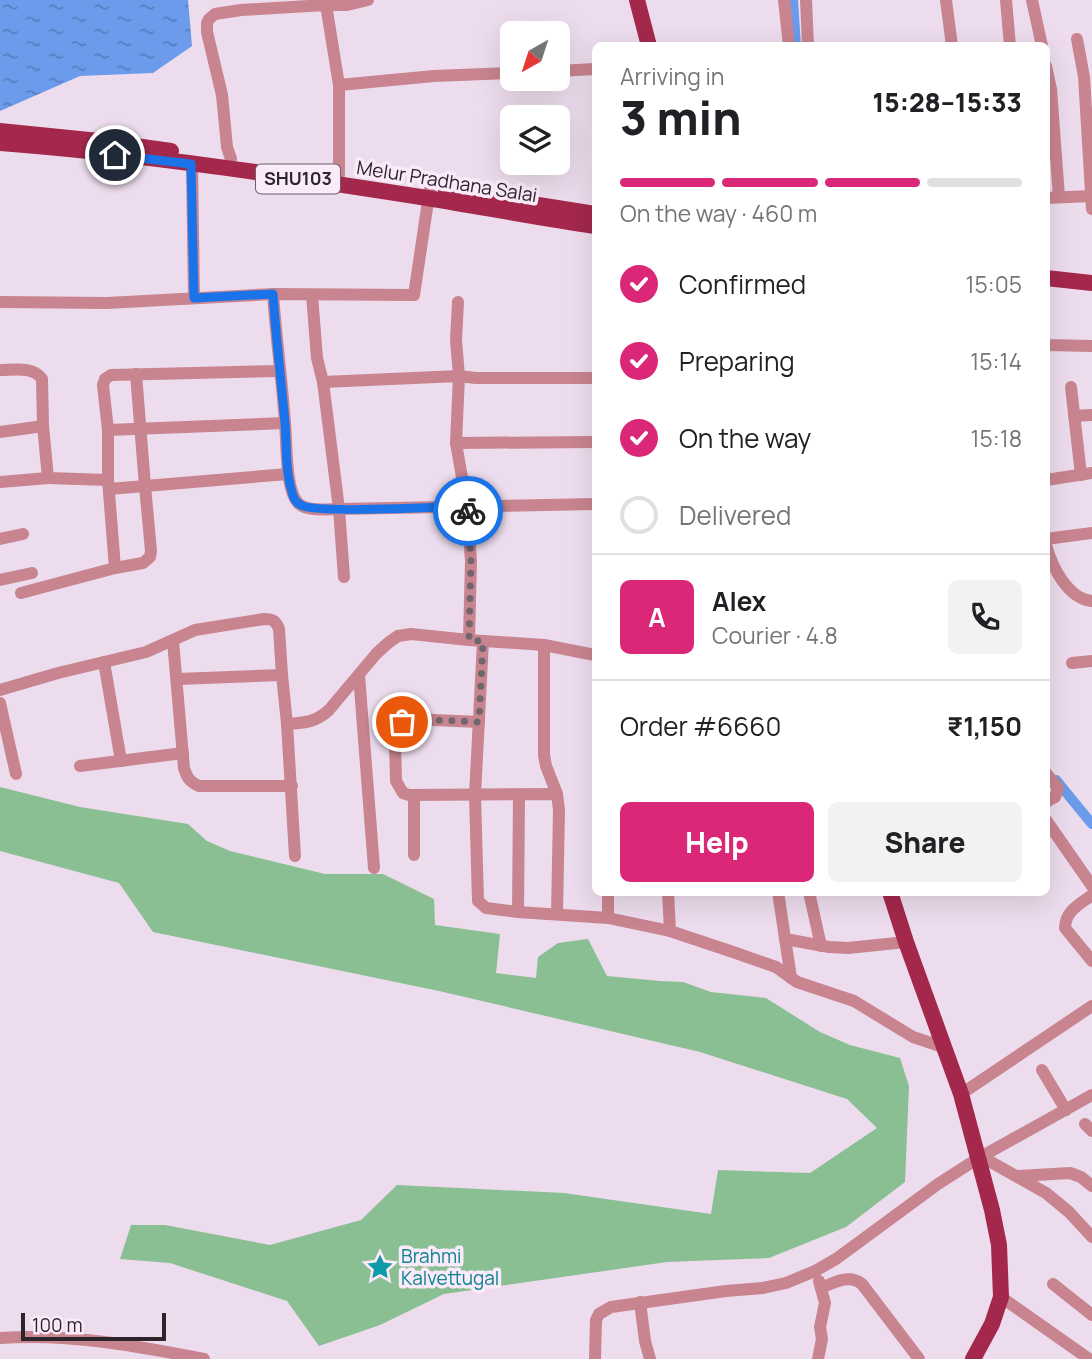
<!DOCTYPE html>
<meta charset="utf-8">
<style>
body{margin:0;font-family:Manrope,sans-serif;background:#f2f2f2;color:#202124;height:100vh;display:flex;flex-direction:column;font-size:26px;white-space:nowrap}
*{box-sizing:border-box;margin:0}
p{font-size:23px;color:#757577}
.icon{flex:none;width:38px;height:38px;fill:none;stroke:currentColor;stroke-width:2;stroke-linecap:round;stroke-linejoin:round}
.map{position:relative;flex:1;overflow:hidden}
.details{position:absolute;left:592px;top:42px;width:458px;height:854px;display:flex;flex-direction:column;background:#fff;border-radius:10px;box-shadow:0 7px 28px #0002}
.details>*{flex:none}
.needle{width:46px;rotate:219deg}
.fabs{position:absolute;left:500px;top:21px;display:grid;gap:14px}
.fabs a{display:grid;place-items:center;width:70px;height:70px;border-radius:10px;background:#fff;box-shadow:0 7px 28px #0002;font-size:35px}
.scale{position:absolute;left:21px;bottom:18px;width:145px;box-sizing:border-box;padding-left:7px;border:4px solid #2c262c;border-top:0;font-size:19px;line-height:24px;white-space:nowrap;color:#2c262c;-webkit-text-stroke:5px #faeafa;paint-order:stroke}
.pin{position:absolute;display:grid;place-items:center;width:60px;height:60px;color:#fff;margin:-30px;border:4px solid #fff;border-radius:50%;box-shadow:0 2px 7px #0007}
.courier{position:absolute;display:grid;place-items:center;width:70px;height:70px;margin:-35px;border:5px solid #1a73e8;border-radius:50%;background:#fff;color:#222;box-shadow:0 2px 9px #0007}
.head em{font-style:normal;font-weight:800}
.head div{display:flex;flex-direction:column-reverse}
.head{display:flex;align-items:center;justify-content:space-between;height:119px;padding:0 28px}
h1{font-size:46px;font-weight:800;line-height:52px}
.bar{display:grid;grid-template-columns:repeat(4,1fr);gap:10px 7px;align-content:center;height:84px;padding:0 28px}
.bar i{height:9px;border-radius:5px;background:#e0e0e0}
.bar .current{background:#db2777}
.bar p{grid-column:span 4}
.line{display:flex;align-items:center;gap:18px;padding:0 28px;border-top:2px solid #e0e0e0}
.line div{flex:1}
.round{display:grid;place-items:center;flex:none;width:74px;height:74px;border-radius:10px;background:#f2f2f2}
ol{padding:0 28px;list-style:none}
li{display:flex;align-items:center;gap:21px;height:77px}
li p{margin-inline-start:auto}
li .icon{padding:7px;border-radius:50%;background:#db2777;color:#fff;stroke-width:4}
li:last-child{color:#757577}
li i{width:38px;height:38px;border:4px solid #e0e0e0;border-radius:50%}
.action{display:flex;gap:14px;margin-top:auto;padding:14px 28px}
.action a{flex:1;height:80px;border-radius:10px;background:#db2777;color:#fff;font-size:28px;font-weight:800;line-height:80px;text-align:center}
.action a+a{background:#f2f2f2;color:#202124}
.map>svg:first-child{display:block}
</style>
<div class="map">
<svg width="1092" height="1359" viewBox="0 0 1092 1359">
<defs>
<pattern id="water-ripples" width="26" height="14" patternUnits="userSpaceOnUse" patternTransform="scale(1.75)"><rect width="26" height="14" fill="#6b9bea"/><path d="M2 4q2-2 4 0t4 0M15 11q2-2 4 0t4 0" fill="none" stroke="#587ebe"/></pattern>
</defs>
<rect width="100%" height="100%" fill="#eddced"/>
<!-- green -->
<path fill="#8abf93" d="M0,787l80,20 108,17 19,17 23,10 95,23h58l51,25 1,26 65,9 -4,39 40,5 2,-21 20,-14 30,-4 19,37 53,5 23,1 28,10 55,6 54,34 30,13 50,13 9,28 -4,96 -59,45 -77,31 -102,4 -223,32 -64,31 -61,21 -32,-45 -117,-38 -50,-4 11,-34h34l105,20 91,-25 36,-35 167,8 147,21 7,-44 92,3 67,-45 -30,-29 -147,-47 -261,-61 -286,-59 -34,-49 -119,-32z"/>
<!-- water -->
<path fill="url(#water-ripples)" d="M0,0h188l4,46 -39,27 -73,3 -80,35z"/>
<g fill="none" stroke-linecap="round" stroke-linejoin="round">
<!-- canal -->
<g stroke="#6b9bea" stroke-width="10">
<path d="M793,0l3,46"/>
<path d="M1056,780l36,44"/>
</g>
<!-- minor -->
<g stroke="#c8848f" stroke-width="12">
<path d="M784,0l5,46"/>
<path d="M806,0l2,46"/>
<path d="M946,0l6,46"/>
<path d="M1006,0l4,46"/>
<path d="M1032,0l10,46"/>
<path d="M326,5h21l21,-5"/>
<path d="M1077,39l7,38 8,132"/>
<path d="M1046,66l5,23 8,108"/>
<path d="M558,71l37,-2"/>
<path d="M231,159l-4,-12 -5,-52 -15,-63v-9l2,-4 6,-5 26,-4 85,-5 13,80 95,-9 79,-3"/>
<path d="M192,164l2,134"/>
<path d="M339,175v-90"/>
<path d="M430,188l-16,107 -141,-1c3,43 9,86 12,129 2,19 0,66 13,80 9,9 29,6 41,6l256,-5"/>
<path d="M1046,198l45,-2"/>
<path d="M312,295l5,63 6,24 16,127 5,68"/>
<path d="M0,302l107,1 166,-9"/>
<path d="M1046,345l46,1"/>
<path d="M0,370c14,0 33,-4 42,9l1,47 5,52 60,2"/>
<path d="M323,382l136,-6 17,2h119"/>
<path d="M1071,387l10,88"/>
<path d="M1074,416l18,-1"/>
<path d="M108,430l177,-7"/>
<path d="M0,432l43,-6"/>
<path d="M456,443l3,-67 -3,-36 2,-38"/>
<path d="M1046,480l46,-7"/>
<path d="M0,482l48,-4"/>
<path d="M109,489l36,-3 -9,-112"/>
<path d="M0,539l23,-5"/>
<path d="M1046,539l46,-6"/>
<path d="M1046,545c6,22 22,54 46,56"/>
<path d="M115,568l-7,-88v-50l-5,-45 2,-6 6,-4 168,-4"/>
<path d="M0,580l32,-7"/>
<path d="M21,593l94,-25 28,-5 7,-6 1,-6 -6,-65 143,-12"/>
<path d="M469,640l2,-79 -4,-55 -11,-63 139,-1"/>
<path d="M173,641l11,127c3,10 6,14 15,18h93"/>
<path d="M483,641l-8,154 3,106 8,7 32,4 90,6v-26"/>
<path d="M544,645v110l2,11 11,28"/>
<path d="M104,662l17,99"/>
<path d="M1072,663l20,-2"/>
<path d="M359,675l15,193"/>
<path d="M178,679l104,-4"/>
<path d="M0,690l58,-17 88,-21 49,-22 69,-11c9,0 12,2 15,10l3,46 5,49"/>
<path d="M0,703l16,71"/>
<path d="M479,722l-68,-3 -9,3 -4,5 -3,15 1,39 7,12 6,2 148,-1 2,16 -2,104"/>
<path d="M80,766l103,-13"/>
<path d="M1046,773l12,15 -3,9 -9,5"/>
<path d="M1046,820l46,66"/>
<path d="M414,855v-60"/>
<path d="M295,856l-8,-132c18,-1 29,-2 42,-14l47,-56 12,-11 10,-7 13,-2 58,6 75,5 51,10"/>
<path d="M668,892l2,39 63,21 43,15 21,15 57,19 59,36 30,10"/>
<path d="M778,892l13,86"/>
<path d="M809,892l12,54"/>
<path d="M1092,895c-12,9 -27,16 -27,33l27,33"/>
<path d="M518,912l1,-117"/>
<path d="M608,918l62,13"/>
<path d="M785,939l44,8 19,1 58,-6"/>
<path d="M1042,1070l24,40"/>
<path d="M961,1094l131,-88"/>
<path d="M1085,1124l7,7"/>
<path d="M982,1157l64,36 23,19 23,25"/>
<path d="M1019,1176l51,-3 11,4 11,9"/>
<path d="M1053,1284l39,31"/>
<path d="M821,1288c14,-6 28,-14 41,-4l57,75"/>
<path d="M1001,1297l88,62"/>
<path d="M640,1302l5,39 5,18"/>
<path d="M0,1338c69,-5 137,8 204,21"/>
<path d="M595,1359l1,-39 3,-6 12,-7 115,-16 37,-3 23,-5 29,-12 21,-12 102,-75 39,-25 115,-64"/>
<path d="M818,1359l4,-20 -2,-12 5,-24 -6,-22"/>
</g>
<!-- major -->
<g stroke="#a3284c" stroke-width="16">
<path d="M637,0l12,46"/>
<path d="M0,131l99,10 72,10"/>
<path d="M0,143c143,11 286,33 427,55 56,9 112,20 168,28"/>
<path d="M446,190l149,24"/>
<path d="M1046,278l46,5"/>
<path d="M890,892l16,50 55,152 31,116 7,35 2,52 -9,27 -19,35"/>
</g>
</g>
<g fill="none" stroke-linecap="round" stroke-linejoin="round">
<!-- done -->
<path stroke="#706670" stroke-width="7" stroke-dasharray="0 12.6" d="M402,722l9,-3 68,3 4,-81 -14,-1 2,-79 -3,-50"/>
<!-- route -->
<path stroke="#1a73e8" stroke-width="9" d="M115,155l76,9 3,134 79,-4c3,43 8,86 12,129 2,23 0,47 7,69 1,5 4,11 9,13 13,9 143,2 166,1l1,5"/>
</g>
<!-- icons -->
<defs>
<g id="sight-bare" transform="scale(2.1)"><path d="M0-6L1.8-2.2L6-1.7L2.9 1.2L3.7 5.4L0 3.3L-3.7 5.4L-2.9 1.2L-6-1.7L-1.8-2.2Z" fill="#0f9aa8" stroke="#faeafa" stroke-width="2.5" paint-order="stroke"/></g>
</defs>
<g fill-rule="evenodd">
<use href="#sight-bare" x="380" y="1267"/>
</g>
<g text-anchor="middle" stroke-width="7" stroke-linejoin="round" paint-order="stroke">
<!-- shield labels -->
<rect fill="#faeafa" stroke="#6a616a" stroke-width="2" x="256" y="164.5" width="84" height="29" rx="5"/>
<g font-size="18" font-weight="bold" fill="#2c262c">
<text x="298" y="185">SHU103</text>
</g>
<!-- street labels -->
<g font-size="19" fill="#2c262c" stroke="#faeafa">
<text transform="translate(447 181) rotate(9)" y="7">Melur Pradhana Salai</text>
</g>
<!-- culture labels -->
<g font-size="19" fill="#0d838f" stroke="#faeafa" text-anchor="start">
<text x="401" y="1263">Brahmi<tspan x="401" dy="22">Kalvettugal</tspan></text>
</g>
</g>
</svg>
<div class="fabs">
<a><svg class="needle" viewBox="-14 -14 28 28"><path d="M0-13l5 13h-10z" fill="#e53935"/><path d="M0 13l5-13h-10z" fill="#757577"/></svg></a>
<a><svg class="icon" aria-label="layers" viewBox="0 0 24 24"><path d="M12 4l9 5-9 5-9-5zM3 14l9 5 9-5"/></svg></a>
</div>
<div class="scale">100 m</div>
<div class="pin" style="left:402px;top:722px;background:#ea580c"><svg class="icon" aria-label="bag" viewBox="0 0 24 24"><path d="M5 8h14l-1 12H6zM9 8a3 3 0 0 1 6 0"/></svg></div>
<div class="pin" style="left:115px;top:155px;background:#1f2937"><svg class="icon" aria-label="home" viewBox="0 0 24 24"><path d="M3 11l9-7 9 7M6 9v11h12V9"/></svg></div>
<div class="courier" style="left:468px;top:511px"><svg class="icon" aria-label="bike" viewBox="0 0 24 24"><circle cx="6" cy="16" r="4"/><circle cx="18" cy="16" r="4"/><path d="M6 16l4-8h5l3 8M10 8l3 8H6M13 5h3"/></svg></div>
<section class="details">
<div class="head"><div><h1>3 min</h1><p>Arriving in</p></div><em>15:28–15:33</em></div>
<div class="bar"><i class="current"></i><i class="current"></i><i class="current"></i><i></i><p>On the way · 460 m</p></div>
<ol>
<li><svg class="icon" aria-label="check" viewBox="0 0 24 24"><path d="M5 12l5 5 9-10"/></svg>Confirmed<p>15:05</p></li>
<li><svg class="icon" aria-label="check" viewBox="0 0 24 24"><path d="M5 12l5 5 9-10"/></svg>Preparing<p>15:14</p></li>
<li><svg class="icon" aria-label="check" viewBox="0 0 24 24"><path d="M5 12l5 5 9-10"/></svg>On the way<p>15:18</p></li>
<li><i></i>Delivered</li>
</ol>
<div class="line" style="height:126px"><b class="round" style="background:#db2777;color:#fff">A</b><div><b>Alex</b><p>Courier · 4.8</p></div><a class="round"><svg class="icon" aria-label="phone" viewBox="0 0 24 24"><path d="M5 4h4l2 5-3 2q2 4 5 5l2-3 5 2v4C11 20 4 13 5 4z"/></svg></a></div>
<div class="line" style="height:91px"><div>Order #6660</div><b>₹1,150</b></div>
<div class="action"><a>Help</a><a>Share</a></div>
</section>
</div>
